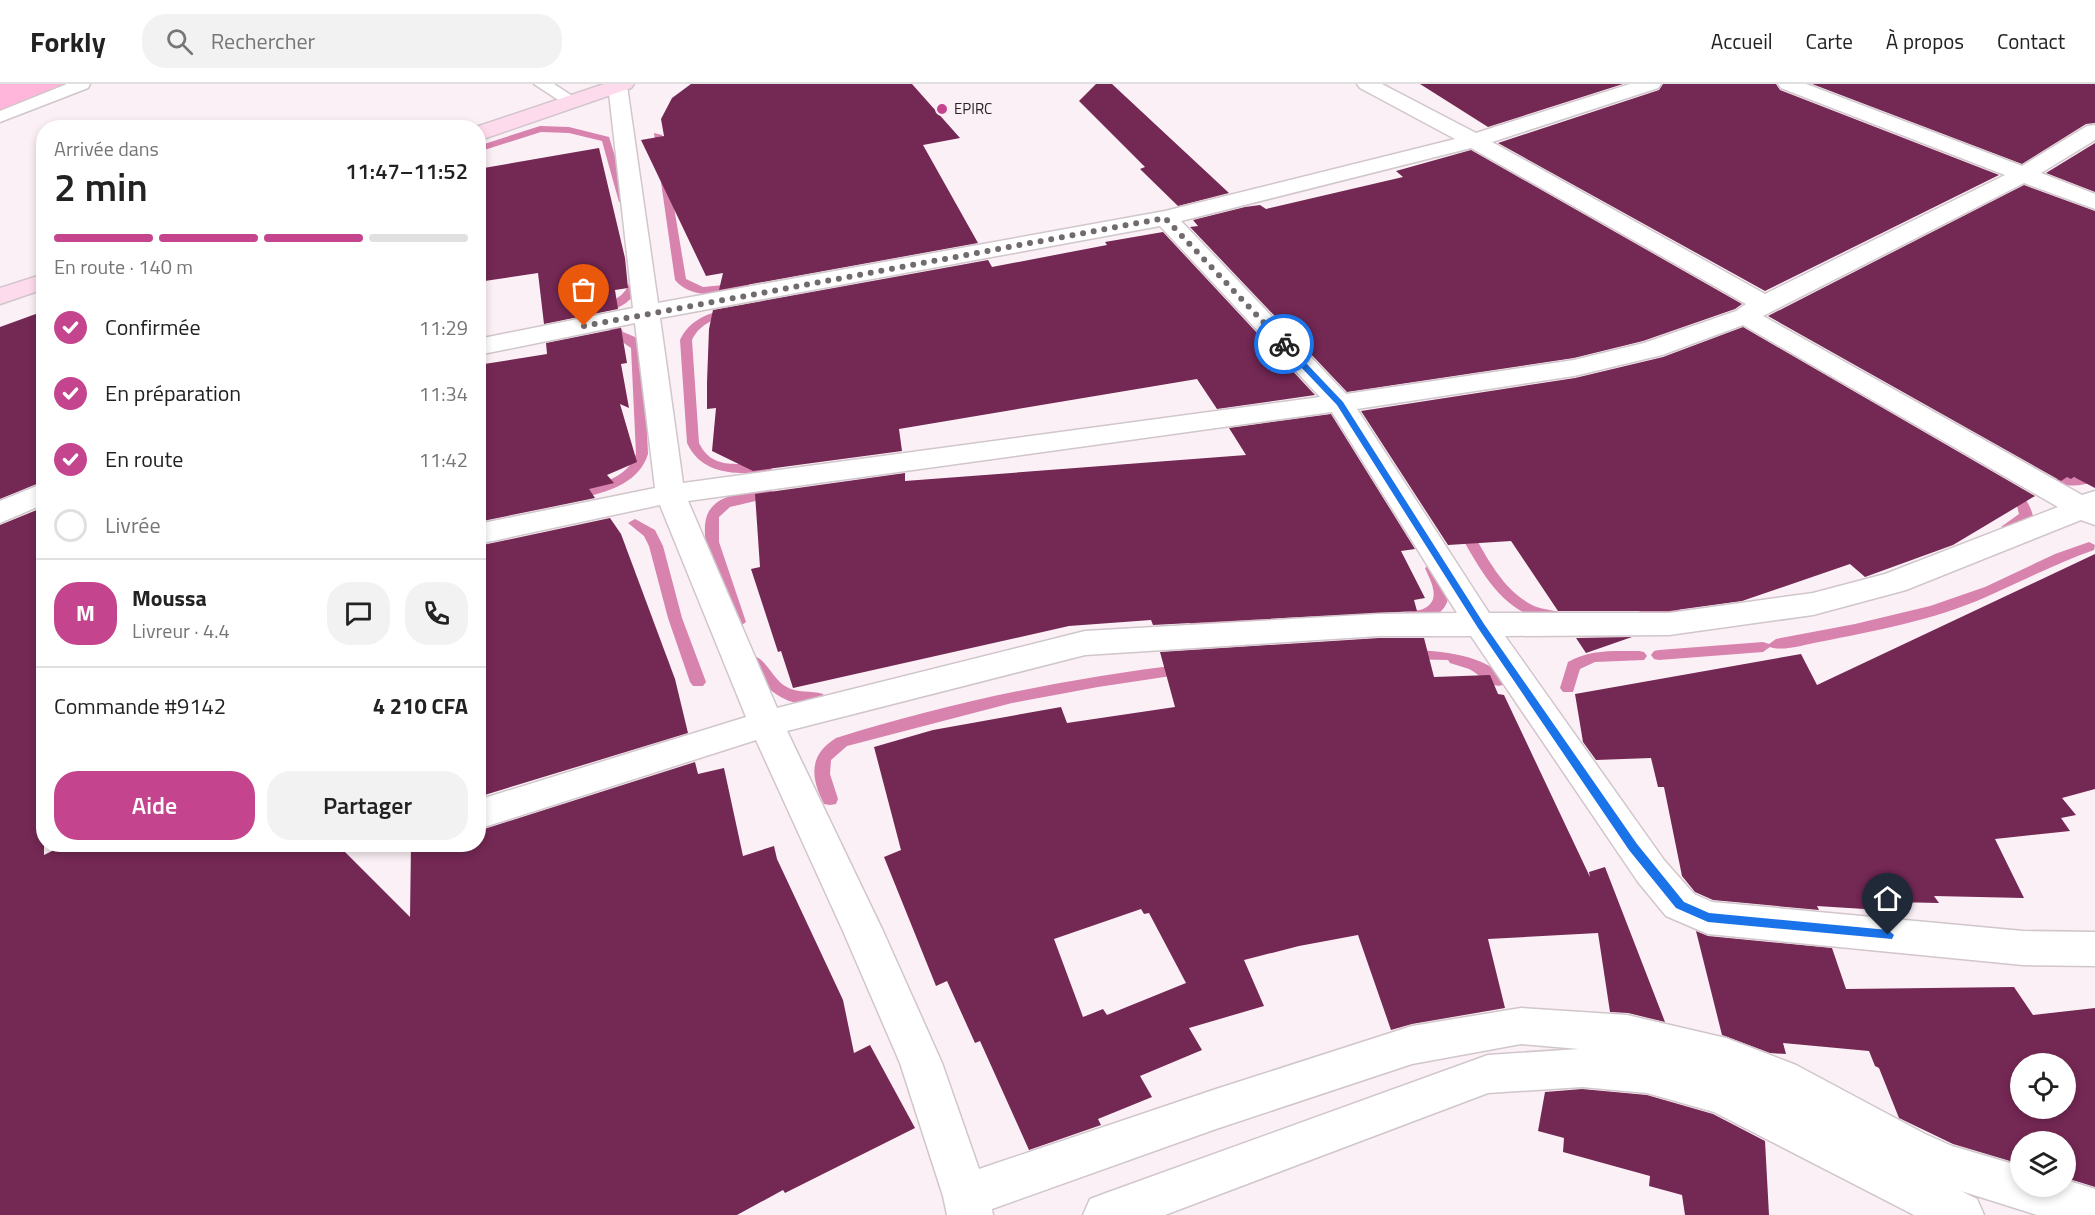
<!DOCTYPE html>
<html lang="fr">
<meta charset="utf-8">
<style>
body{margin:0;font-family:"Titillium Web",sans-serif;background:#f2f2f2;color:#222;height:100vh;display:flex;flex-direction:column;font-size:22px;white-space:nowrap}
*{box-sizing:border-box;margin:0}
p{font-size:20px;color:#767676}
.icon{flex:none;width:33px;height:33px;fill:none;stroke:currentColor;stroke-width:2;stroke-linecap:round;stroke-linejoin:round}
.map{position:relative;flex:1;overflow:hidden}
.side{position:absolute;left:36px;top:36px;width:450px;height:732px;display:flex;flex-direction:column;background:#fff;border-radius:24px;box-shadow:0 3px 9px #0003}
.side>*{flex:none}
.tools{position:absolute;left:2010px;top:969px;display:grid;gap:12px}
.tools a{display:grid;place-items:center;width:66px;height:66px;border-radius:50%;background:#fff;box-shadow:0 3px 9px #0003;font-size:30px}
.pin{position:absolute;display:grid;place-items:center;width:51px;height:51px;color:#fff;margin:-62px -26px;border-radius:50% 50% 50% 0;rotate:-45deg;box-shadow:0 0 6px #0007}
.pin .icon{rotate:45deg}
.courier{position:absolute;display:grid;place-items:center;width:60px;height:60px;margin:-30px;border:4px solid #1a73e8;border-radius:50%;background:#fff;color:#222;box-shadow:0 2px 8px #0007}
.headline em{font-style:normal;font-weight:600}
.headline div{display:flex;flex-direction:column-reverse}
.headline{display:flex;align-items:center;justify-content:space-between;height:102px;padding:0 18px}
h1{font-size:39px;font-weight:600;line-height:45px}
.bar{display:grid;grid-template-columns:repeat(4,1fr);gap:9px 6px;align-content:center;height:72px;padding:0 18px}
.bar i{height:8px;border-radius:4px;background:#e0e0e0}
.bar .current{background:#c5448e}
.bar p{grid-column:span 4}
.line{display:flex;align-items:center;gap:15px;padding:0 18px;border-top:2px solid #e0e0e0}
.line div{flex:1}
.round{display:grid;place-items:center;flex:none;width:63px;height:63px;border-radius:24px;background:#f2f2f2}
ol{padding:0 18px;list-style:none}
li{display:flex;align-items:center;gap:18px;height:66px}
li p{margin-inline-start:auto}
li .icon{padding:6px;border-radius:50%;background:#c5448e;color:#fff;stroke-width:4}
li:last-child{color:#767676}
li i{width:33px;height:33px;border:3px solid #e0e0e0;border-radius:50%}
.button{display:flex;gap:12px;margin-top:auto;padding:12px 18px}
.button a{flex:1;height:69px;border-radius:24px;background:#c5448e;color:#fff;font-size:24px;font-weight:600;line-height:69px;text-align:center}
.button a+a{background:#f2f2f2;color:#222}
header{display:flex;align-items:center;gap:36px;box-sizing:border-box;height:84px;padding:0 30px;background:#fff;border-bottom:2px solid #e0e0e0}
header strong{font-size:28px}
nav{display:flex;gap:33px;margin-inline-start:auto;font-size:21px}
.search{width:420px;height:54px;background:#f2f2f2;display:flex;align-items:center;gap:15px;box-sizing:border-box;padding:0 21px;border-radius:24px;color:#767676;font-size:22px}
.map>svg:first-child{display:block}
</style>
<header>
<strong>Forkly</strong>
<div class="search"><svg class="icon" aria-label="search" viewBox="0 0 24 24"><circle cx="10" cy="10" r="6"/><path d="M15 15l6 6"/></svg>Rechercher</div>
<nav><a>Accueil</a><a>Carte</a><a>À propos</a><a>Contact</a></nav>
</header>
<div class="map">
<svg width="2095" height="1131" viewBox="0 0 2095 1131">
<rect width="100%" height="100%" fill="#fbf0f5"/>
<!-- green -->
<path fill="#ffb6da" d="M0,0h66l-66,28z"/>
<g fill="none" stroke-linecap="round" stroke-linejoin="round">
<!-- stream -->
<g fill="#d882ae" fill-rule="evenodd">
<path d="M540,42l29,1 40,10 20,65 -1,2 -9,-2 -17,-61 -33,-8 -28,-1 -63,20v-6z"/>
<path d="M654,49l8,2 24,144 17,8 42,-4 4,1v4c-24,6 -56,13 -74,-8z"/>
<path d="M636,189l6,3c0,20 -26,39 -46,35v-4c16,-5 34,-12 34,-31z"/>
<path d="M44,216v6l-5,-1v-4z"/>
<path d="M730,224l4,1v4c-17,5 -34,10 -42,27l7,103c16,32 45,16 71,22l2,3 -2,3 -5,1c-30,3 -64,2 -78,-29l-7,-103c10,-21 29,-27 50,-32z"/>
<path d="M616,240l4,2 3,6 12,5 8,10 5,107c-8,27 -37,37 -62,43l-7,-4 2,-3c21,-7 47,-13 55,-36l-5,-106 -20,-14 -1,-6z"/>
<path d="M2095,390v8c-12,3 -30,7 -40,-2l7,-4 18,2z"/>
<path d="M2011,405c12,3 19,15 22,27l-25,15 -7,-4 18,-13 -2,-8 -13,-13z"/>
<path d="M767,406l5,1 2,3 -2,3 -42,10 -11,10v25l27,80 -7,5 -7,-5c-10,-26 -42,-94 -19,-116 13,-13 37,-14 54,-16z"/>
<path d="M635,435l20,11 8,16 19,72 24,64 -3,4h-10l-3,-4 -22,-64 -19,-72 -5,-10 -16,-13z"/>
<path d="M1463,440l5,1c17,28 33,64 64,80 11,5 21,5 32,8l2,4 -2,4c-6,1 -12,0 -18,-1 -47,-8 -68,-56 -90,-92z"/>
<path d="M2089,458l6,3 -1,5c-37,13 -72,31 -108,47 -52,23 -111,34 -167,45 -13,2 -36,10 -49,5l-7,5 -104,8 -5,-1 -3,-4 3,-4 5,-1 104,-8 6,2 7,-5 79,-15 75,-18 55,-19 70,-33z"/>
<path d="M1432,479l5,2c4,7 12,19 12,27 0,22 -24,33 -43,28l-2,-4 2,-4c6,-1 14,-1 19,-4 17,-9 5,-28 0,-40z"/>
<path d="M1676,523l7,5 -2,4 -38,3 -7,-5 7,-5z"/>
<path d="M1321,527h54l7,5 -7,5h-54l-7,-5z"/>
<path d="M1270,529l7,5 -2,4 -80,8 -7,-5 7,-5z"/>
<path d="M1410,566c27,0 80,5 96,31l-3,4c-13,4 -23,-11 -34,-16 -6,-2 -13,-4 -19,-6l-2,-3 -43,-1 -3,-4 3,-4z"/>
<path d="M1639,567l5,1 3,4 -3,4 -49,2 -15,7 -7,23h-10l-3,-4 8,-26c22,-13 46,-11 71,-11z"/>
<path d="M754,572c12,3 19,23 31,30 12,8 26,4 38,8l3,4 -3,4c-34,10 -61,-14 -77,-41l3,-4z"/>
<path d="M1186,580l5,1 3,4 -3,4 -93,14 -86,16 -165,43 -16,14 -1,14 8,25 -2,5 -6,1 -6,-1c-14,-28 -15,-49 12,-66 114,-36 232,-60 350,-74z"/>
</g>
</g>
<!-- building -->
<g fill="#742854" fill-rule="evenodd">
<path d="M691,0h221l48,54 -37,7 55,98 -259,47 4,-17 -17,3 -65,-136 23,-4 -3,-17 11,-21z"/>
<path d="M1096,0h16l117,109 -51,13 -38,-37 5,-2 -66,-66z"/>
<path d="M1420,0h203l-135,43z"/>
<path d="M1663,0h113l4,6 219,85 -234,116 -267,-148 161,-53z"/>
<path d="M1812,0h283v39l-9,1 -64,40z"/>
<path d="M2095,59v49l-49,-19z"/>
<path d="M599,64l26,110 3,30 -13,2 3,19 -74,15 -6,-51 -60,9v-113z"/>
<path d="M1471,66l271,154 -7,5 -92,32 -69,17 -227,34 -157,-165 8,-1 -5,-6 52,-13 15,-2 6,4 137,-32 -7,-6z"/>
<path d="M2024,101l71,26v277l-21,-11 -3,2 -4,-2 -6,4 -293,-165z"/>
<path d="M1163,148l152,163 -98,14 -20,-30 -298,50 3,22 -149,20 -41,-20 4,-43 -9,1v-27l2,-53 4,-19 275,-50 4,7 115,-22 -2,-3z"/>
<path d="M44,227v170l-44,18v-172z"/>
<path d="M1743,243l292,169 -82,49 -88,32 -15,-13 -108,37 -73,10h-111l-47,-70 -63,4 -87,-134 214,-33 88,-21z"/>
<path d="M621,244l6,35 -6,1 8,44 -9,-4 17,58 -30,13 7,8 -25,6 6,9 -117,24v-157l69,-11 -1,-11z"/>
<path d="M1331,330l84,135 -14,2 24,47 -11,2 3,11 -264,14 -2,-5 -82,6 -276,62 -12,-37 -3,1 -27,-83 9,-2 -5,-73 150,-21v8l341,-26 -17,-27z"/>
<path d="M44,423v348l22,-11h271l73,73 1,-73h67v-13l217,-69 3,12 26,-6 19,88 31,-10 3,13 66,141 11,53 16,-8 45,83 -130,65 -2,-3 -46,25h-737v-690z"/>
<path d="M610,434l11,16 54,145 13,54 -210,64v-251z"/>
<path d="M2095,470v235l-33,9 14,17 -15,3 9,13 -75,8 29,59 -90,-2 5,7 -47,-1 4,9 -79,-5 2,4 -106,-10 -18,-8 -13,-16 -18,-89h-6l-7,-29 -55,2 -13,-18 -8,-48 226,-40 16,31z"/>
<path d="M1632,553l-46,16 -10,-15z"/>
<path d="M1379,554h45l10,39 56,-2 8,19 6,1 86,182 -1,-5 16,-5 60,155 -37,-9 -18,-1 -12,-79 -110,6 17,69 -93,16 -21,6 -33,-95 -59,11 -55,14 20,46 -75,22 13,22 -62,26 12,21 -54,22 3,6 -72,25 -49,-109 -5,2 -28,-62 -11,5 -52,-129 17,-7 -27,-103 59,-17 128,-23 6,16 108,-16 -15,-55zM1141,825l3,5 5,-1 37,70 -79,32 -4,-6 -20,8 -29,-78z"/>
<path d="M1696,847l12,5 124,12 14,41 168,-2 19,28 62,-7v179l-29,-9v-36h-46v22l-67,-20 -54,-26 -20,-50 -4,-2 -6,-15 -86,-8 3,11 -16,-1 -48,-18zM2020,980h46v44h-46z"/>
<path d="M1582,1005l65,6 66,19 52,27 4,74h-84l-3,-20 -33,-9 1,-10 -87,-24 1,-14 -26,-7 7,-39z"/>
</g>
<g fill="none" stroke-linecap="round" stroke-linejoin="round">
<!-- service casing -->
<g stroke="#d0c6cb" stroke-width="3">
<g id="service">
<path d="M67,0h23l-2,4 -88,34v-11z"/>
<path d="M534,0h20l26,17 -2,4h-12z"/>
</g>
</g>
<!-- minor casing -->
<g stroke="#d0c6cb" stroke-width="3">
<g id="minor">
<path d="M608,0h18l1,2 31,217 507,-92 290,-72 -95,-51 -3,-4h25l94,49 154,-49h31l-3,4 -166,54 273,152 240,-119 -224,-87 -3,-4h28l216,82 65,-40 8,-1v15l-54,33 54,21v15l-71,-26 -261,133 319,179 13,-4v34l-14,-5 -175,70 -93,25 -144,20 -164,1 159,224 30,34 18,8 311,29 72,1v34l-72,-1 -315,-31 -42,-18 -28,-34 -167,-246h-92l-294,19 -298,76 96,200 59,132 37,106 237,-80 196,-63 109,-18 106,7 99,23 70,27 129,69 27,12 68,20v20h46v-6l29,9v26h-58l-76,-24 16,8 7,16h-70l-200,-103 -67,-19 -65,-6 -94,6 -323,122h-82l7,-16 16,-6 382,-138 91,-6 -58,-5 -109,20 -196,65 -224,80 1,6h-46l-4,-19 -43,-133 -57,-132 -87,-191 -278,89v-29l268,-83 -86,-212 -182,39v-20l177,-36 -20,-165 -157,32v-16l155,-31zM1471,64l275,156 -10,7 -92,32 -70,17 -228,34 -165,-173zM1160,142l160,171 -637,86 -23,-165zM1743,241l315,182 -173,67 -72,19 -144,20h-180l-132,-204 217,-33 88,-21zM1332,328l125,201 -78,1 -294,17 -308,77 -89,-207z"/>
<path d="M44,399v21l-44,19v-22z"/>
</g>
</g>
<!-- secondary casing -->
<g stroke="#d0c6cb" stroke-width="3">
<g id="secondary">
<path d="M604,0h30l-3,4 -145,50 -8,1v-11h-5z"/>
<path d="M44,190v15l-44,15v-16z"/>
</g>
</g>
<!-- service -->
<use href="#service" fill="#fff" fill-rule="evenodd"/>
<!-- minor -->
<use href="#minor" fill="#fff" fill-rule="evenodd"/>
<!-- secondary -->
<use href="#secondary" fill="#fedaed" fill-rule="evenodd"/>
</g>
<!-- route -->
<path fill="#1a73e8" d="M1281,259h6l56,59 141,222 153,220 47,58 25,11 179,17 6,5 -2,4 -184,-17 -32,-14 -47,-58 -151,-222 -141,-223 -56,-59z"/>
<g fill="none" stroke-linecap="round" stroke-linejoin="round">
<!-- done -->
<path stroke="#716b6e" stroke-width="6" stroke-dasharray="0 10.8" d="M584,242l581,-108 119,126"/>
</g>
<!-- markers -->
<circle fill="#c5448e" stroke="#fbf0f5" stroke-width="2" cx="942" cy="25" r="6"/>
<g text-anchor="middle" stroke-width="6" stroke-linejoin="round" paint-order="stroke">
<!-- far-poi labels -->
<g font-size="15" fill="#272325" stroke="#fbf0f5" text-anchor="start">
<text x="954" y="30">EPIRC</text>
</g>
</g>
</svg>
<div class="tools">
<a><svg class="icon" aria-label="locate" viewBox="0 0 24 24"><circle cx="12" cy="12" r="6"/><path d="M12 2v4M12 18v4M2 12h4M18 12h4"/></svg></a>
<a><svg class="icon" aria-label="layers" viewBox="0 0 24 24"><path d="M12 4l9 5-9 5-9-5zM3 14l9 5 9-5"/></svg></a>
</div>
<div class="pin" style="left:584px;top:242px;background:#ea580c"><svg class="icon" aria-label="bag" viewBox="0 0 24 24"><path d="M5 8h14l-1 12H6zM9 8a3 3 0 0 1 6 0"/></svg></div>
<div class="pin" style="left:1888px;top:851px;background:#1f2937"><svg class="icon" aria-label="home" viewBox="0 0 24 24"><path d="M3 11l9-7 9 7M6 9v11h12V9"/></svg></div>
<div class="courier" style="left:1284px;top:260px"><svg class="icon" aria-label="bike" viewBox="0 0 24 24"><circle cx="6" cy="16" r="4"/><circle cx="18" cy="16" r="4"/><path d="M6 16l4-8h5l3 8M10 8l3 8H6M13 5h3"/></svg></div>
<section class="side">
<div class="headline"><div><h1>2 min</h1><p>Arrivée dans</p></div><em>11:47–11:52</em></div>
<div class="bar"><i class="current"></i><i class="current"></i><i class="current"></i><i></i><p>En route · 140 m</p></div>
<ol>
<li><svg class="icon" aria-label="check" viewBox="0 0 24 24"><path d="M5 12l5 5 9-10"/></svg>Confirmée<p>11:29</p></li>
<li><svg class="icon" aria-label="check" viewBox="0 0 24 24"><path d="M5 12l5 5 9-10"/></svg>En préparation<p>11:34</p></li>
<li><svg class="icon" aria-label="check" viewBox="0 0 24 24"><path d="M5 12l5 5 9-10"/></svg>En route<p>11:42</p></li>
<li><i></i>Livrée</li>
</ol>
<div class="line" style="height:108px"><b class="round" style="background:#c5448e;color:#fff">M</b><div><b>Moussa</b><p>Livreur · 4.4</p></div><a class="round"><svg class="icon" aria-label="chat" viewBox="0 0 24 24"><path d="M4 5h16v11H9l-5 4z"/></svg></a><a class="round"><svg class="icon" aria-label="phone" viewBox="0 0 24 24"><path d="M5 4h4l2 5-3 2q2 4 5 5l2-3 5 2v4C11 20 4 13 5 4z"/></svg></a></div>
<div class="line" style="height:78px"><div>Commande #9142</div><b>4 210 CFA</b></div>
<div class="button"><a>Aide</a><a>Partager</a></div>
</section>
</div>
